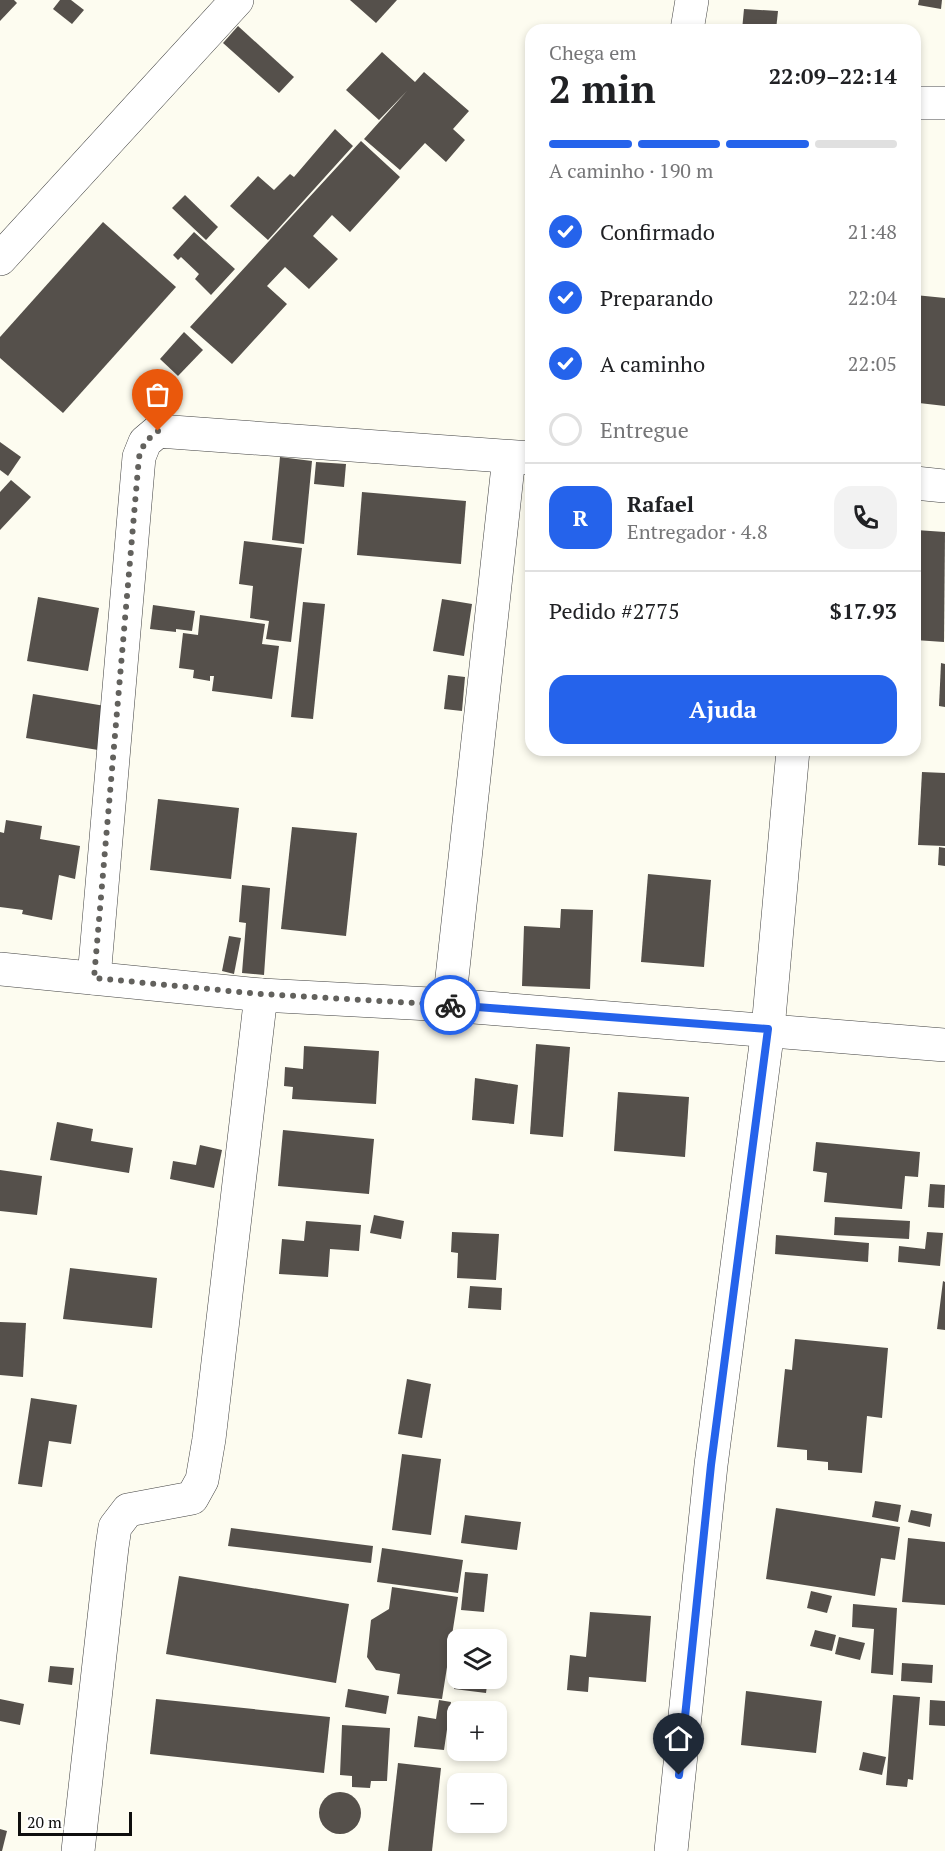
<!DOCTYPE html>
<html lang="pt">
<meta charset="utf-8">
<style>
body{margin:0;font-family:"PT Serif",serif;background:#f2f2f2;color:#202124;height:100vh;display:flex;flex-direction:column;font-size:22px;white-space:nowrap}
*{box-sizing:border-box;margin:0}
p{font-size:20px;color:#757577}
.icon{flex:none;width:33px;height:33px;fill:none;stroke:currentColor;stroke-width:2;stroke-linecap:round;stroke-linejoin:round}
.map{position:relative;flex:1;overflow:hidden}
.panel{position:absolute;left:525px;top:24px;width:396px;height:732px;display:flex;flex-direction:column;background:#fff;border-radius:18px;box-shadow:0 3px 9px #0003}
.panel>*{flex:none}
.tools{position:absolute;left:447px;top:1629px;display:grid;gap:12px}
.tools a{display:grid;place-items:center;width:60px;height:60px;border-radius:12px;background:#fff;box-shadow:0 3px 9px #0003;font-size:30px}
.scale{position:absolute;left:18px;bottom:15px;width:114px;box-sizing:border-box;padding-left:6px;border:3px solid #0e0e0e;border-top:0;font-size:16px;line-height:21px;white-space:nowrap;color:#0e0e0e;-webkit-text-stroke:4px #fff;paint-order:stroke}
.pin{position:absolute;display:grid;place-items:center;width:51px;height:51px;color:#fff;margin:-62px -26px;border-radius:50% 50% 50% 0;rotate:-45deg;box-shadow:0 0 6px #0007}
.pin .icon{rotate:45deg}
.courier{position:absolute;display:grid;place-items:center;width:60px;height:60px;margin:-30px;border:4px solid #2563eb;border-radius:50%;background:#fff;color:#222;box-shadow:0 2px 8px #0007}
.headline em{font-style:normal;font-weight:800}
.headline div{display:flex;flex-direction:column-reverse}
.headline{display:flex;align-items:center;justify-content:space-between;height:102px;padding:0 24px}
h1{font-size:39px;font-weight:800;line-height:45px}
.bar{display:grid;grid-template-columns:repeat(4,1fr);gap:9px 6px;align-content:center;height:72px;padding:0 24px}
.bar i{height:8px;border-radius:4px;background:#e0e0e0}
.bar .on{background:#2563eb}
.bar p{grid-column:span 4}
.line{display:flex;align-items:center;gap:15px;padding:0 24px;border-top:2px solid #e0e0e0}
.line div{flex:1}
.round{display:grid;place-items:center;flex:none;width:63px;height:63px;border-radius:18px;background:#f2f2f2}
ol{padding:0 24px;list-style:none}
li{display:flex;align-items:center;gap:18px;height:66px}
li p{margin-inline-start:auto}
li .icon{padding:6px;border-radius:50%;background:#2563eb;color:#fff;stroke-width:4}
li:last-child{color:#757577}
li i{width:33px;height:33px;border:3px solid #e0e0e0;border-radius:50%}
.primary-button{display:flex;gap:12px;margin-top:auto;padding:12px 24px}
.primary-button a{flex:1;height:69px;border-radius:18px;background:#2563eb;color:#fff;font-size:24px;font-weight:800;line-height:69px;text-align:center}
.map>svg:first-child{display:block}
</style>
<div class="map">
<svg width="945" height="1851" viewBox="0 0 945 1851">
<rect width="100%" height="100%" fill="#fdfcf0"/>
<!-- building -->
<g fill="#55504b">
<path d="M0,0h14l3,3 -17,18z"/>
<path d="M60,0h11l13,10 -12,14 -19,-15z"/>
<path d="M350,0h47l-21,23z"/>
<path d="M919,0h23l-1,9 -23,-4z"/>
<path d="M744,9l34,2 -2,19h-34z"/>
<path d="M238,26l56,51 -15,16 -56,-50z"/>
<path d="M382,52l33,30 9,-10 45,39 -16,18 12,11 -19,22 -21,-19 -25,27 -36,-31 43,-48 -28,29 -33,-30z"/>
<path d="M335,129l18,17 -85,94 -38,-34 28,-30 16,14 16,-16 4,3z"/>
<path d="M361,141l39,36 -50,55 -18,-17 -19,21 25,23 -29,30 -24,-22 -18,19 20,18 -55,60 -42,-37z"/>
<path d="M185,195l33,32 -12,13 -34,-32z"/>
<path d="M103,222l73,65 -113,126 -63,-55v-21z"/>
<path d="M194,232l41,37 -24,26 -16,-16 4,-5 -18,-17 -3,3 -5,-5z"/>
<path d="M915,295l30,3v108l-26,-3 2,-20 -6,-1z"/>
<path d="M184,332l19,18 -25,26 -18,-17z"/>
<path d="M0,442l21,15 -13,19 -8,-6z"/>
<path d="M280,457l32,4 -8,83 -32,-4z"/>
<path d="M316,462l30,2 -2,23 -30,-3z"/>
<path d="M11,480l20,17 -31,33v-38z"/>
<path d="M362,492l104,9 -5,63 -104,-9z"/>
<path d="M916,530l29,2 -1,110 -29,-2z"/>
<path d="M244,541l58,7 -11,94 -25,-3 3,-18 -19,-3 3,-32 -14,-2z"/>
<path d="M38,597l61,11 -11,63 -61,-10z"/>
<path d="M442,599l30,5 -8,52 -31,-5z"/>
<path d="M303,602l22,2 -12,115 -22,-2z"/>
<path d="M153,605l42,6 -3,20 -16,-2v3l-26,-3z"/>
<path d="M200,615l65,9 -3,20 17,2 -7,53 -60,-8 2,-15h-4v5l-17,-3 1,-8 -15,-2 4,-35 15,2z"/>
<path d="M941,663l4,1v43l-6,-1z"/>
<path d="M448,675l17,2 -3,34 -18,-2z"/>
<path d="M33,694l72,12 -7,44 -72,-12z"/>
<path d="M647,750h18l-1,4z"/>
<path d="M922,772l23,1v73l-27,-1z"/>
<path d="M158,799l81,9 -8,71 -81,-9z"/>
<path d="M6,820l36,6 -2,13 40,7 -5,33 -16,-4 -7,45 -30,-6 1,-4 -23,-3v-75l4,1z"/>
<path d="M292,827l65,6 -11,103 -65,-7z"/>
<path d="M939,847l6,1v18l-7,-1z"/>
<path d="M648,874l63,6 -7,87 -63,-5z"/>
<path d="M242,885l28,3 -6,87 -22,-2 4,-50 -7,-1z"/>
<path d="M561,909l32,1 -3,79 -68,-3 2,-60 36,2z"/>
<path d="M229,936l12,2 -7,36 -12,-3z"/>
<path d="M536,1044l34,3 -7,90 -33,-3z"/>
<path d="M304,1046l75,5 -3,53 -84,-5 1,-12 -9,-1 1,-19 18,2z"/>
<path d="M475,1078l43,7 -4,39 -42,-4z"/>
<path d="M618,1092l71,5 -4,60 -71,-6z"/>
<path d="M57,1122l36,7 -2,12 42,7 -4,25 -79,-13z"/>
<path d="M283,1130l91,9 -5,55 -91,-8z"/>
<path d="M816,1142l104,10 -2,25 -13,-1 -3,33 -78,-7 3,-29 -14,-2z"/>
<path d="M200,1145l22,5 -8,38 -44,-9 3,-18 23,4z"/>
<path d="M0,1170l42,6 -5,39 -37,-4z"/>
<path d="M930,1184l15,1 -1,23 -16,-1z"/>
<path d="M374,1215l30,6 -3,18 -31,-6z"/>
<path d="M835,1217l75,4 -1,18 -75,-4z"/>
<path d="M306,1221l55,4 -2,26 -29,-2 -2,28 -49,-3 3,-35 22,2z"/>
<path d="M452,1232l47,2 -3,46 -39,-2 1,-25 -7,-1z"/>
<path d="M927,1232l16,1 -3,33 -42,-4 1,-16 26,3z"/>
<path d="M776,1235l93,8 -1,19 -93,-8z"/>
<path d="M70,1268l87,10 -5,50 -89,-9z"/>
<path d="M943,1281l2,1v48l-8,-1z"/>
<path d="M470,1286l32,2 -1,22 -33,-2z"/>
<path d="M0,1322l26,1 -3,54 -23,-2z"/>
<path d="M795,1339l93,9 -6,70 -15,-2 -5,57 -34,-3v-8l-21,-2v-10l-30,-3 8,-78 7,1z"/>
<path d="M407,1379l24,5 -9,54 -24,-4z"/>
<path d="M31,1398l46,7 -6,39 -22,-3 -7,46 -24,-3z"/>
<path d="M402,1454l39,5 -10,76 -39,-5z"/>
<path d="M875,1501l26,4 -3,17 -26,-5z"/>
<path d="M776,1508l124,19 -5,33 -14,-2 -6,38 -109,-17z"/>
<path d="M911,1510l21,4 -2,13 -22,-5z"/>
<path d="M465,1515l56,7 -4,28 -56,-7z"/>
<path d="M231,1528l142,18 -2,17 -143,-17z"/>
<path d="M908,1538l37,4v63l-43,-3z"/>
<path d="M382,1548l81,12 -5,33 -81,-11z"/>
<path d="M465,1572l23,2 -4,38 -23,-2z"/>
<path d="M179,1576l170,28 -13,79 -170,-29z"/>
<path d="M392,1587l66,10 -16,102 -45,-5 3,-20 -24,-4 -9,-13 4,-37 18,-11z"/>
<path d="M811,1591l21,5 -5,17 -20,-5z"/>
<path d="M853,1604l44,4 -4,67 -22,-2 3,-44 -22,-2z"/>
<path d="M590,1612l61,4 -5,66 -57,-5 -1,15 -21,-2 3,-35 16,2z"/>
<path d="M815,1630l21,5 -4,16 -22,-5z"/>
<path d="M459,1635l24,3v2h-24z"/>
<path d="M839,1637l26,6 -5,17 -25,-6z"/>
<path d="M902,1663l31,2 -1,18 -31,-2z"/>
<path d="M50,1666l24,2 -2,17 -24,-3z"/>
<path d="M456,1668h2v10h30l-2,15 -32,-4z"/>
<path d="M348,1689l41,7 -3,18 -41,-7z"/>
<path d="M746,1691l76,10 -6,52 -75,-8z"/>
<path d="M893,1695l27,2 -7,83 -5,-1 -1,8 -21,-2z"/>
<path d="M0,1699l24,5 -4,21 -20,-4z"/>
<path d="M156,1699l174,18 -6,56 -174,-19z"/>
<path d="M439,1700l12,2 -7,48 -30,-3 4,-31 18,3z"/>
<path d="M930,1700l15,1v25l-16,-1z"/>
<path d="M342,1725l48,3 -3,53h-16l-1,7 -18,-1v-11l-12,-1z"/>
<path d="M863,1752l23,5 -4,18 -23,-5z"/>
<path d="M398,1763l43,5 -9,83h-44z"/>
<circle cx="340" cy="1813" r="21"/>
<path d="M0,1829l7,2 -5,20h-2z"/>
</g>
<g fill="none" stroke-linecap="round" stroke-linejoin="round">
<!-- minor casing -->
<g stroke="#414141" stroke-width="34">
<g id="minor">
<path d="M687,30l5,-30"/>
<path d="M915,103h30"/>
<path d="M0,259l237,-259"/>
<path d="M915,483l30,3"/>
<path d="M0,969l261,26 188,10 496,40"/>
<path d="M94,978l45,-521 6,-15 13,-11 373,27"/>
<path d="M449,1005l60,-548"/>
<path d="M78,1851l34,-304 3,-20 13,-17 64,-12 10,-18 7,-41 52,-444"/>
<path d="M671,1851l40,-386 57,-436 25,-279"/>
</g>
</g>
<!-- minor -->
<use href="#minor" stroke="#fff" stroke-width="33"/>
</g>
<g fill="none" stroke-linecap="round" stroke-linejoin="round">
<!-- done -->
<path stroke="#62615d" stroke-width="6" stroke-dasharray="0 10.8" d="M158,431l-13,11 -6,15 -45,521 167,16 189,11"/>
<!-- route -->
<path stroke="#2563eb" stroke-width="8" d="M450,1005l318,24 -57,436 -32,310"/>
</g>
</svg>
<div class="tools">
<a><svg class="icon" aria-label="layers" viewBox="0 0 24 24"><path d="M12 4l9 5-9 5-9-5zM3 14l9 5 9-5"/></svg></a>
<a>+</a>
<a>−</a>
</div>
<div class="scale">20 m</div>
<div class="pin" style="left:158px;top:431px;background:#ea580c"><svg class="icon" aria-label="bag" viewBox="0 0 24 24"><path d="M5 8h14l-1 12H6zM9 8a3 3 0 0 1 6 0"/></svg></div>
<div class="pin" style="left:679px;top:1775px;background:#1f2937"><svg class="icon" aria-label="home" viewBox="0 0 24 24"><path d="M3 11l9-7 9 7M6 9v11h12V9"/></svg></div>
<div class="courier" style="left:450px;top:1005px"><svg class="icon" aria-label="bike" viewBox="0 0 24 24"><circle cx="6" cy="16" r="4"/><circle cx="18" cy="16" r="4"/><path d="M6 16l4-8h5l3 8M10 8l3 8H6M13 5h3"/></svg></div>
<section class="panel">
<div class="headline"><div><h1>2 min</h1><p>Chega em</p></div><em>22:09–22:14</em></div>
<div class="bar"><i class="on"></i><i class="on"></i><i class="on"></i><i></i><p>A caminho · 190 m</p></div>
<ol>
<li><svg class="icon" aria-label="check" viewBox="0 0 24 24"><path d="M5 12l5 5 9-10"/></svg>Confirmado<p>21:48</p></li>
<li><svg class="icon" aria-label="check" viewBox="0 0 24 24"><path d="M5 12l5 5 9-10"/></svg>Preparando<p>22:04</p></li>
<li><svg class="icon" aria-label="check" viewBox="0 0 24 24"><path d="M5 12l5 5 9-10"/></svg>A caminho<p>22:05</p></li>
<li><i></i>Entregue</li>
</ol>
<div class="line" style="height:108px"><b class="round" style="background:#2563eb;color:#fff">R</b><div><b>Rafael</b><p>Entregador · 4.8</p></div><a class="round"><svg class="icon" aria-label="phone" viewBox="0 0 24 24"><path d="M5 4h4l2 5-3 2q2 4 5 5l2-3 5 2v4C11 20 4 13 5 4z"/></svg></a></div>
<div class="line" style="height:78px"><div>Pedido #2775</div><b>$17.93</b></div>
<div class="primary-button"><a>Ajuda</a></div>
</section>
</div>
